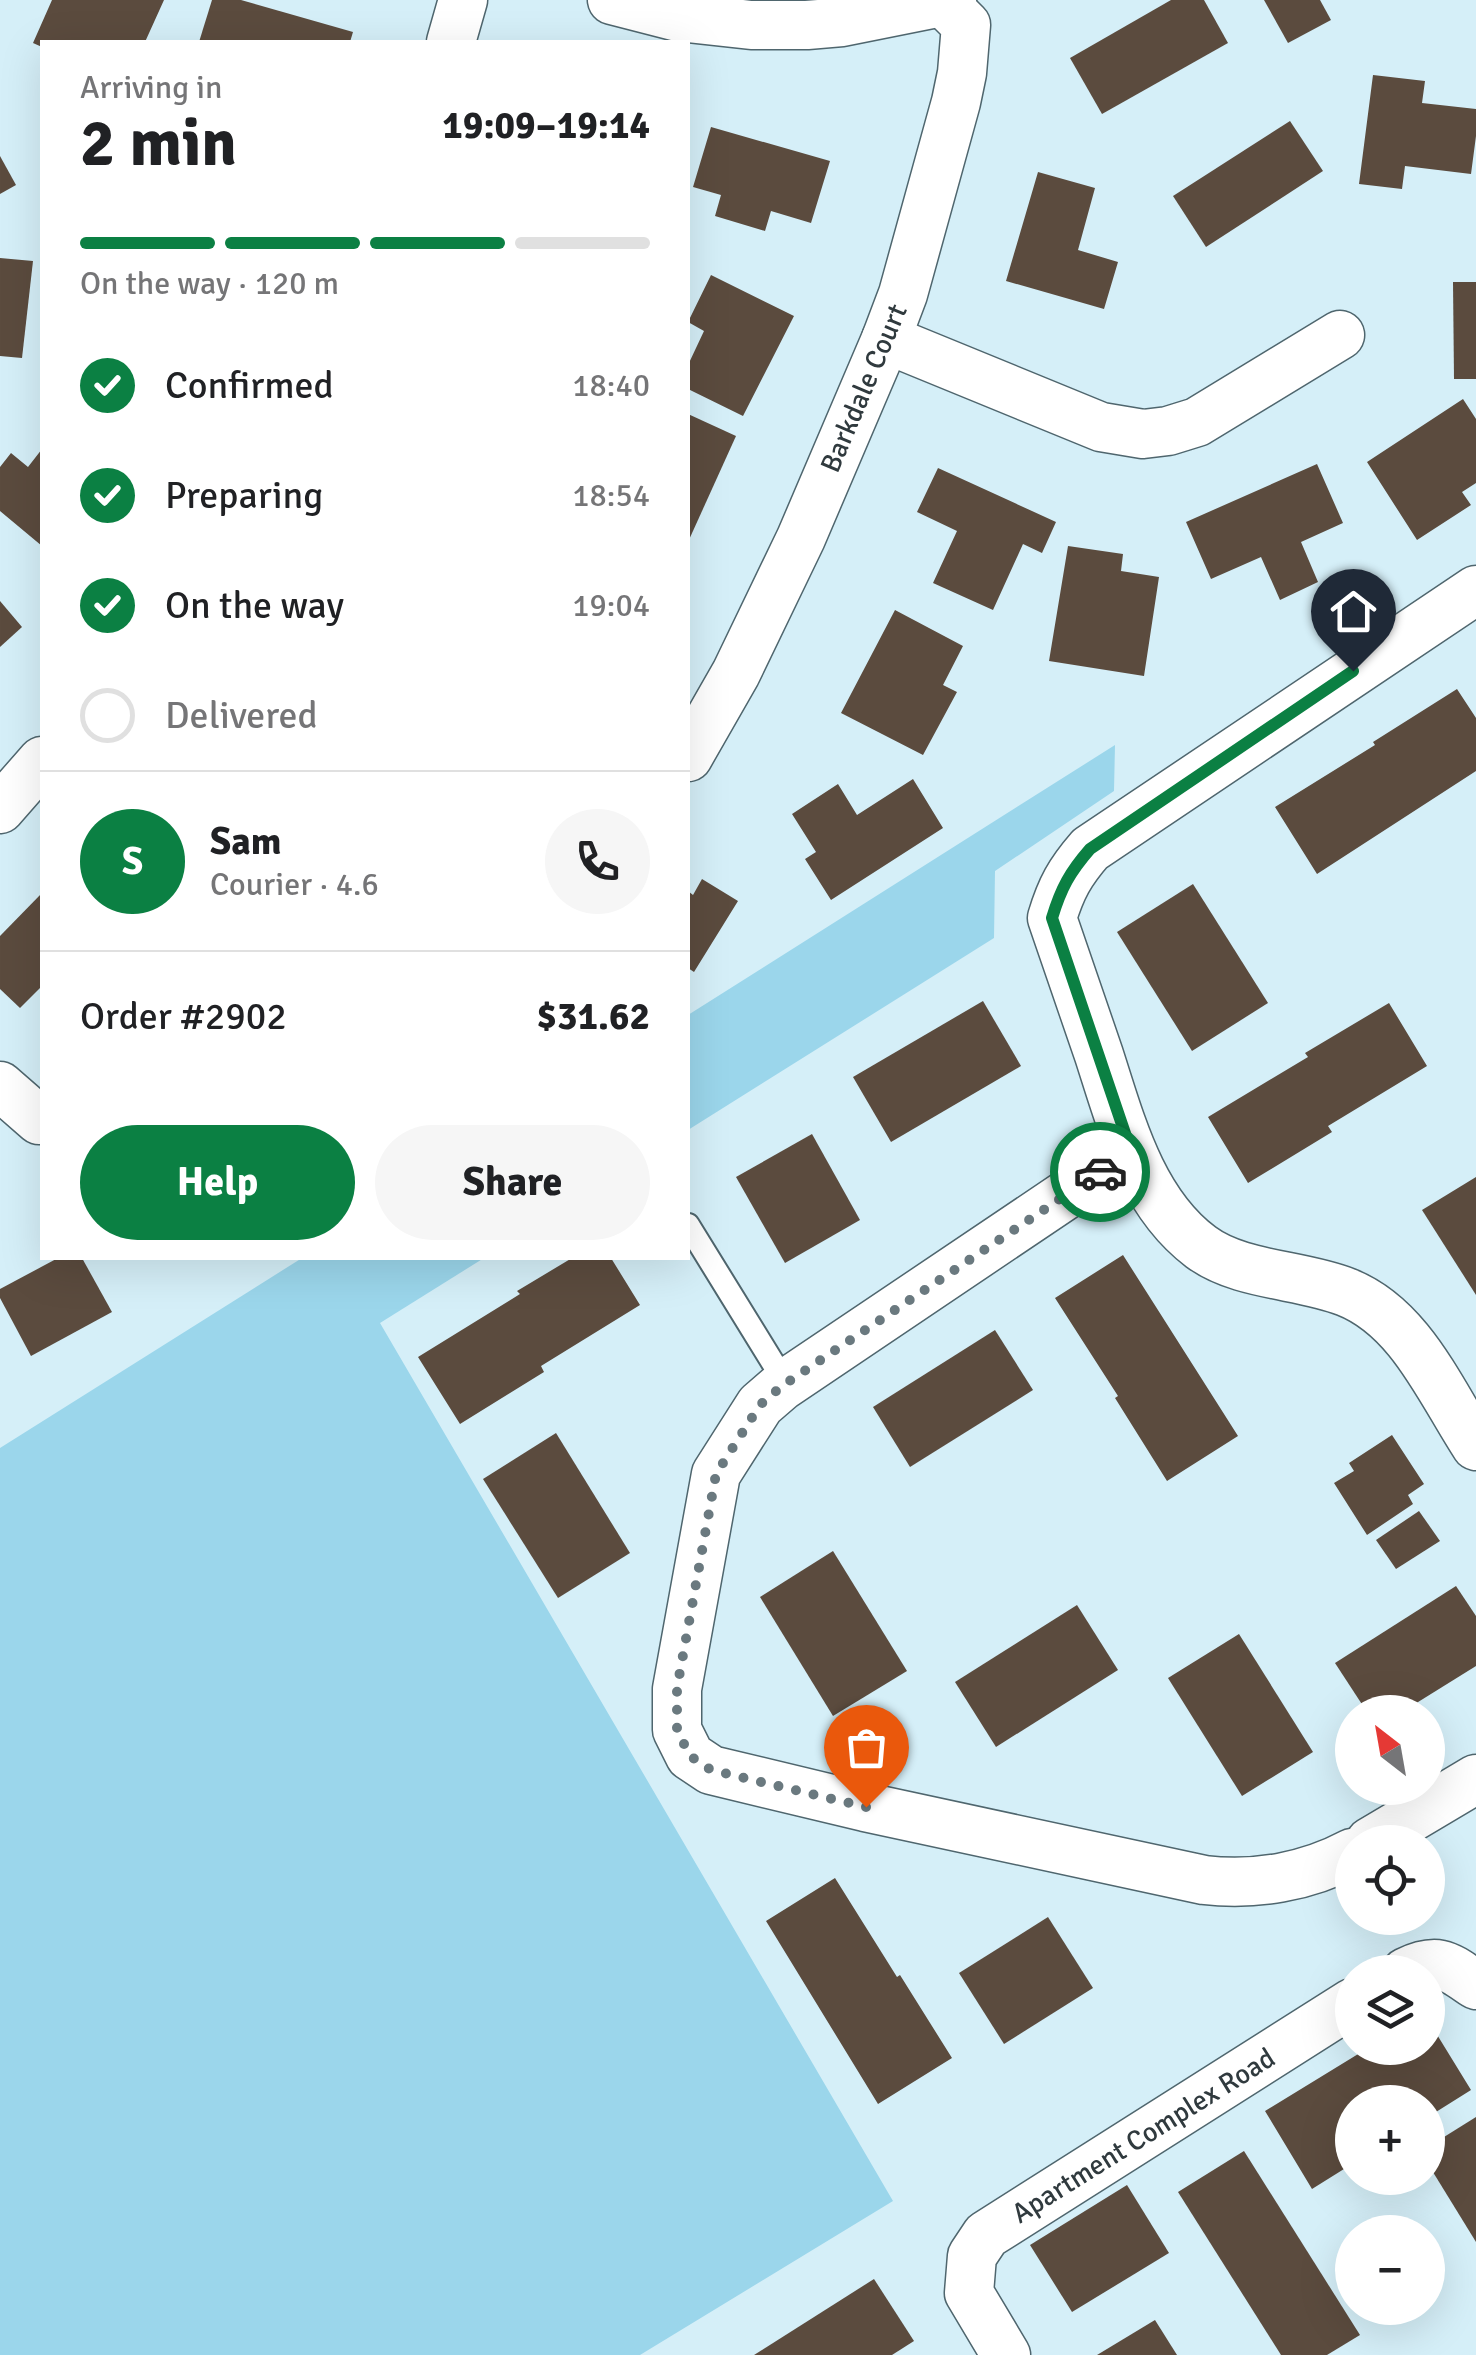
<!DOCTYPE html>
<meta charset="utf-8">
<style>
body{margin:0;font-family:Signika,sans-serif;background:#f6f6f6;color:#202124;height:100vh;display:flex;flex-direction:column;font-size:38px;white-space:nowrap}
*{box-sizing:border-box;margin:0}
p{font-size:32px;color:#757577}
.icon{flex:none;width:55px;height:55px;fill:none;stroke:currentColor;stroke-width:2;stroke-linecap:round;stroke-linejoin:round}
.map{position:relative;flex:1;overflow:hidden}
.details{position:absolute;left:40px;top:40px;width:650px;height:1220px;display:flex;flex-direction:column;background:#fff;border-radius:0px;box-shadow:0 10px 40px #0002}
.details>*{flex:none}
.needle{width:65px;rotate:329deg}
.fabs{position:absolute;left:1335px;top:1695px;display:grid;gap:20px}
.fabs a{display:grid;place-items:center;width:110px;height:110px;border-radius:50%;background:#fff;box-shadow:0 10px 40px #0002;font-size:50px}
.pin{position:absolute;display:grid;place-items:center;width:85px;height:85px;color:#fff;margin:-102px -42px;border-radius:50% 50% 50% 0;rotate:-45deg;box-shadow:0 0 10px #0007}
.pin .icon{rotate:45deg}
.courier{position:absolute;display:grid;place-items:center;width:100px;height:100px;margin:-50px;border:8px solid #0b8043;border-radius:50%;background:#fff;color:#222;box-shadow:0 2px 12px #0007}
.summary em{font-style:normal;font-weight:800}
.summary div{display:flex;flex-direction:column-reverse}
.summary{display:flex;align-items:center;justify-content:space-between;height:170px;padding:0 40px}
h1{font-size:65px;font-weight:800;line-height:75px}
.bar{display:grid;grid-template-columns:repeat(4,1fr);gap:15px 10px;align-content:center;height:120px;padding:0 40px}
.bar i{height:12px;border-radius:8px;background:#e0e0e0}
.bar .selected{background:#0b8043}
.bar p{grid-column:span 4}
.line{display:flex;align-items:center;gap:25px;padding:0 40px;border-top:2px solid #e0e0e0}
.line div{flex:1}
.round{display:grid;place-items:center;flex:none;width:105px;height:105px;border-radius:52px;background:#f6f6f6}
ol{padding:0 40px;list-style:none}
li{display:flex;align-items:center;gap:30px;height:110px}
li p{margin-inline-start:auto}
li .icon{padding:10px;border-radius:50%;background:#0b8043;color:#fff;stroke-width:4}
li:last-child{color:#757577}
li i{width:55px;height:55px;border:5px solid #e0e0e0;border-radius:50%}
.cta{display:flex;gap:20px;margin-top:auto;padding:20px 40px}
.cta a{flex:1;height:115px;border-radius:60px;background:#0b8043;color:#fff;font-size:40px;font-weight:800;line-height:115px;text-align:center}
.cta a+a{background:#f6f6f6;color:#202124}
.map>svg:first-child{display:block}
</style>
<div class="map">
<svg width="1476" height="2355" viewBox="0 0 1476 2355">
<rect width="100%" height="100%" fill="#d5eff8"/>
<!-- green -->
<g fill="#9bd6eb">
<path d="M1115,745l-1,46 -119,80 -1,67 -306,192v-115z"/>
<path d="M302,1258h182l-104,65 513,878 -253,154h-640v-907z"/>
</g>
<!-- building -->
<g fill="#5b4b3e">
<path d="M52,0h112l-19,42h-103v5l-9,-4z"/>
<path d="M212,0h29l112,32 -3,10h-151z"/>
<path d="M1171,0h33l24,43 -126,71 -32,-56z"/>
<path d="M1264,0h56l11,20 -43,23z"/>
<path d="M1373,75l52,6 -3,22 54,6v27l-5,38 -66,-8 -3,23 -43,-5z"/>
<path d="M1290,121l33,50 -117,76 -33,-51z"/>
<path d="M711,127l119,34 -19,62 -40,-12 -6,20 -50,-15 6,-21 -28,-8z"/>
<path d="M0,156l16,29 -16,9z"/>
<path d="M1038,172l57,16 -17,62 40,12 -14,47 -98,-28z"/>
<path d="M0,258l33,3 -11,97 -22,-2z"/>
<path d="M711,275l83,41 -51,100 -55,-27v-24l16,-34 -16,-9z"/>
<path d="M1453,282h23v97h-22z"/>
<path d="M1463,399l13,20v64l-14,9 9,13 -54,35 -50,-78z"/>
<path d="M688,414l48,22 -48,106z"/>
<path d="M42,449v97l-42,-35v-44l11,-14 17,14z"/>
<path d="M1317,464l26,59 -42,19 17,40 -38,18 -19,-43 -50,22 -25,-57z"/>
<path d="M938,468l118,54 -14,31 -19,-9 -30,66 -60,-27 24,-52 -40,-19z"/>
<path d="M1068,546l55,8 -2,17 38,6 -15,99 -95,-15z"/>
<path d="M0,601l22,26 -22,20z"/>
<path d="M895,610l68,36 -20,39 14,7 -34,63 -82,-42z"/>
<path d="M1457,689l19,29v53l-159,103 -42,-67 100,-62 -2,-3z"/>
<path d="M913,779l30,49 -112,72 -26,-41 11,-7 -24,-38 46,-30 19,31z"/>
<path d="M702,879l36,22 -44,71 -6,-4v-77l5,4z"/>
<path d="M1193,884l75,119 -76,48 -75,-119z"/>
<path d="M42,893v93l-22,22 -20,-19v-53z"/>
<path d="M983,1001l38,65 -130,76 -38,-65z"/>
<path d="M1389,1003l38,63 -99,60 4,6 -84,51 -40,-66 100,-60 -3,-4z"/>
<path d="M812,1134l48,86 -75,43 -49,-86z"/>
<path d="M1476,1177v118l-54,-85z"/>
<path d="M1123,1255l115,181 -71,45 -52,-83 3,-2 -63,-98z"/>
<path d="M58,1258h24l30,54 -81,44 -31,-58v-9z"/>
<path d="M572,1258h39l29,47 -99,61 3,6 -84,52 -42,-67 102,-63 -3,-3z"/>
<path d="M995,1330l38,60 -123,77 -37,-60z"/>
<path d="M556,1433l74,120 -72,45 -75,-119z"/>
<path d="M1392,1435l32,49 -16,11 5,9 -46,31 -33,-52 20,-12 -5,-8z"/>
<path d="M1419,1511l21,30 -44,28 -20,-29z"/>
<path d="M833,1551l74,120 -74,45 -73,-119z"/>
<path d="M1456,1586l20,30v50l-74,46h-35l-32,-49z"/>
<path d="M1077,1605l41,65 -122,77 -41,-65z"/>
<path d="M1239,1634l74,118 -71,44 -74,-118z"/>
<path d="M835,1878l62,99 3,-2 52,83 -74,46 -112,-183z"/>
<path d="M1048,1917l45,71 -89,56 -45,-71z"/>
<path d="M1428,2020l43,70 -43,27v-15h-76v62l-40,25 -47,-78 103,-63h60z"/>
<path d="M1476,2117v125l-48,-78v-17z"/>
<path d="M1244,2151l116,184 -33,20h-46l-103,-163z"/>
<path d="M1127,2185l42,68 -97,59 -42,-67z"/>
<path d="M874,2279l40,62 -22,14h-138z"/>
<path d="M1155,2320l22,35h-80z"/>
</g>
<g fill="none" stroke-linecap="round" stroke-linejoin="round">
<!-- lane casing -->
<g stroke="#4f666e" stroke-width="26">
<path id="lane" d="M688,1225l98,159"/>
</g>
<!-- street casing -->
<g stroke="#4f666e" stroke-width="51">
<g id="street">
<path d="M612,0l66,17 73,8h56l35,-3 110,-22"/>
<path d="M451,42l12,-42"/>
<path d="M886,339l215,88 42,7 25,-3 29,-9 143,-87"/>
<path d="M1476,590l-386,259c-20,23 -29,39 -38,69 16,46 31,91 47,137 22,68 42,147 102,192 39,29 100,27 145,45 64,25 94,99 130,154"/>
<path d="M688,757l48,-84 65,-135 85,-199 17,-45 53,-192 6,-29 4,-48 -22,-22"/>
<path d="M0,809l42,-48"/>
<path d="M0,1086l39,34"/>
<path d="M1131,1151l-349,235 -22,19 -44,69 -39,215v41l13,26 21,14 154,37 339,73c51,6 103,-3 148,-27"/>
<path d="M1370,1842l106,-63"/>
<path d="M1406,1972c33,-16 42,-6 70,13"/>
<path d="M1006,2355l-37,-62 3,-37 14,-21 366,-232"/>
</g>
</g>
<!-- lane -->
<use href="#lane" stroke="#fff" stroke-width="22"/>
<!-- street -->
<use href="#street" stroke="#fff" stroke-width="48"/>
</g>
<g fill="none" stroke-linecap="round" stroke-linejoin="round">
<!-- done -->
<path stroke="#6a797f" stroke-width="10" stroke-dasharray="0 18" d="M866,1807l-155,-37 -21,-14 -13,-26v-42l39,-214 44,-69 22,-19 318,-214"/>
<!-- route -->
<path stroke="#0b8043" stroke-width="12" d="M1100,1172l31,-21 -79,-233c9,-30 18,-46 38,-69l263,-178"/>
</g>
<g text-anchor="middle" stroke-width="10" stroke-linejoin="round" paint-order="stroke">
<!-- street labels -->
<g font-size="28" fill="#303a3e" stroke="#fff">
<text transform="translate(863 388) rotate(-67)" y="10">Barkdale Court</text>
<text transform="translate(1143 2135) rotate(-32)" y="10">Apartment Complex Road</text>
</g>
</g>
</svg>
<div class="fabs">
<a><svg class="needle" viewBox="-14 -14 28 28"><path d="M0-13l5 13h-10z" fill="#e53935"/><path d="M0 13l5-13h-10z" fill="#757577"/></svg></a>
<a><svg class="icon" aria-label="locate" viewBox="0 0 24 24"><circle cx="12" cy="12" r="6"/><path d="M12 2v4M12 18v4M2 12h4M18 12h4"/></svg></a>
<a><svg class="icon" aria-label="layers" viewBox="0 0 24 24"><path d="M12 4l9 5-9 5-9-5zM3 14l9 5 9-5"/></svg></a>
<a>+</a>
<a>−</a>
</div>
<div class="pin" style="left:866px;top:1807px;background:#ea580c"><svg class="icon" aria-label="bag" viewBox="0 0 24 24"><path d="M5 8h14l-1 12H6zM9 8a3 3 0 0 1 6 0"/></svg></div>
<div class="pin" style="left:1353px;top:671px;background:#1f2937"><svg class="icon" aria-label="home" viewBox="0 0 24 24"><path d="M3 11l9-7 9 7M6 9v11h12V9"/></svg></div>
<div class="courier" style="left:1100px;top:1172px"><svg class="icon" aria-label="car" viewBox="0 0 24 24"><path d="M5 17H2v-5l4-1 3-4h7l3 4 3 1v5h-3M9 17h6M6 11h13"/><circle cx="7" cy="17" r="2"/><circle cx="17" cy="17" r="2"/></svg></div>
<section class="details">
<div class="summary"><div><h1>2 min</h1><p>Arriving in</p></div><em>19:09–19:14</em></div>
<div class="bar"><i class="selected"></i><i class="selected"></i><i class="selected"></i><i></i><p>On the way · 120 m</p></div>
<ol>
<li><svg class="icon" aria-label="check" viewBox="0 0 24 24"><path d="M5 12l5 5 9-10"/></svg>Confirmed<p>18:40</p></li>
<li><svg class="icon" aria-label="check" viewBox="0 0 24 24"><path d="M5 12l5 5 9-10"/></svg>Preparing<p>18:54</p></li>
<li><svg class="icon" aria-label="check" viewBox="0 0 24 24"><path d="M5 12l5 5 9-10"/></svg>On the way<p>19:04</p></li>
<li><i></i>Delivered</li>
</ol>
<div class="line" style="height:180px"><b class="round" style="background:#0b8043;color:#fff">S</b><div><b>Sam</b><p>Courier · 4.6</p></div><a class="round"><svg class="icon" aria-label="phone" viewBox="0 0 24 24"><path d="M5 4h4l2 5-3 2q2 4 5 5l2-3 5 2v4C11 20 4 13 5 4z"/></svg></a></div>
<div class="line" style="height:130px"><div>Order #2902</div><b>$31.62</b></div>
<div class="cta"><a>Help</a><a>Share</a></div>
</section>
</div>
